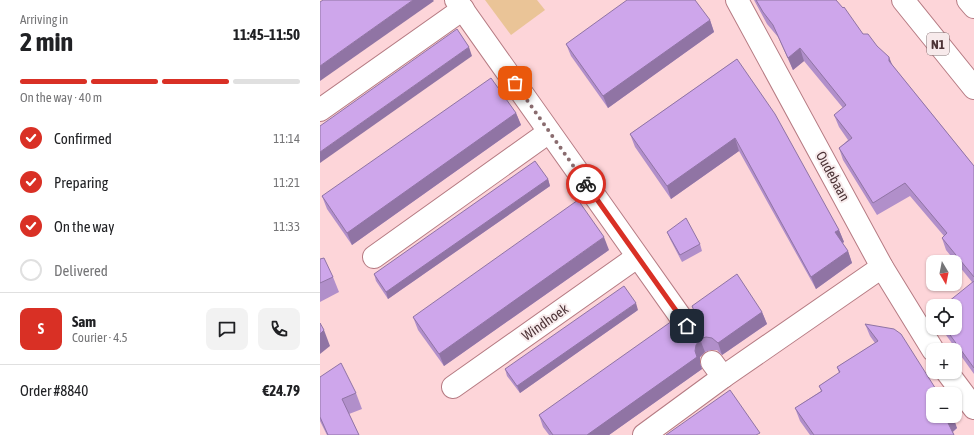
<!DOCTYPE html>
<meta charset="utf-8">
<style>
body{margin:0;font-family:"Asap Condensed",sans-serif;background:#f2f2f2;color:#202124;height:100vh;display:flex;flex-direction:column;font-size:15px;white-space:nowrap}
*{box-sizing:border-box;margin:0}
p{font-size:13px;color:#757577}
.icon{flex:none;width:22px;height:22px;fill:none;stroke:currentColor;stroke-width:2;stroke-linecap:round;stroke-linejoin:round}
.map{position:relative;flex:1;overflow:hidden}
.details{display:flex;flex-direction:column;background:#fff;width:320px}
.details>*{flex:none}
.needle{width:26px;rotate:170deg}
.buttons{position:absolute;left:606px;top:255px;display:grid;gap:8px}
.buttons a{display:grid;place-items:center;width:36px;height:36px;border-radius:8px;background:#fff;box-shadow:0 1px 3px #0004;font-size:20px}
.pin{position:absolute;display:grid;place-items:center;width:34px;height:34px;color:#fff;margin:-17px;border-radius:8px;box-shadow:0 2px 6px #0006}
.courier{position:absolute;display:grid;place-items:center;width:40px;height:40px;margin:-20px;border:3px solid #d93025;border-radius:50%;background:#fff;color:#222;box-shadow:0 1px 5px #0007}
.overview em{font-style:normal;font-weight:700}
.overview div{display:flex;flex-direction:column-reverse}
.overview{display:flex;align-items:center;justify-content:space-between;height:68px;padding:0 20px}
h1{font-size:26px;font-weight:700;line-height:30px}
.bar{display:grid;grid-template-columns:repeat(4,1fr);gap:6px 4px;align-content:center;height:48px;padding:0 20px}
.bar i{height:5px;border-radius:3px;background:#e0e0e0}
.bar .on{background:#d93025}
.bar p{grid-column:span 4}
.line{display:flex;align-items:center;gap:10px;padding:0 20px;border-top:1px solid #e0e0e0}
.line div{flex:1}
.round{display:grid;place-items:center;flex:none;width:42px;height:42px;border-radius:8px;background:#f2f2f2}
ol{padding:0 20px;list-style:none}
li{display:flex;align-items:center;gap:12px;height:44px}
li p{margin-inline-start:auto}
li .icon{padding:4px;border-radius:50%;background:#d93025;color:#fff;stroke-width:4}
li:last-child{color:#757577}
li i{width:22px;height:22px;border:2px solid #e0e0e0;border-radius:50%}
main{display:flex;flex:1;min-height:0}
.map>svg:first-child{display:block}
</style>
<main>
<section class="details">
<div class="overview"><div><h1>2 min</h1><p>Arriving in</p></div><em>11:45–11:50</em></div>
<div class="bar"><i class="on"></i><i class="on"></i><i class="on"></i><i></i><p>On the way · 40 m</p></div>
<ol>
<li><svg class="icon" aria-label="check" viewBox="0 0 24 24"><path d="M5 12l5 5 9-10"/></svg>Confirmed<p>11:14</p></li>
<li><svg class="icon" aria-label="check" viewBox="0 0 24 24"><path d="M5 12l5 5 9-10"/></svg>Preparing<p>11:21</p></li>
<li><svg class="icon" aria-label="check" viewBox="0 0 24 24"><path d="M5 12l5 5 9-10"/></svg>On the way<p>11:33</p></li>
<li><i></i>Delivered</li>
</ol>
<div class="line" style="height:72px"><b class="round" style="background:#d93025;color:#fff">S</b><div><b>Sam</b><p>Courier · 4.5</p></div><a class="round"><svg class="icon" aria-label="chat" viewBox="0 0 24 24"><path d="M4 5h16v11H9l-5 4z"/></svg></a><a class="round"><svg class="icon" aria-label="phone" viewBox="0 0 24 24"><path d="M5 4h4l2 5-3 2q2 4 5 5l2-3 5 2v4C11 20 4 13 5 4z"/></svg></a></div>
<div class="line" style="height:52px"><div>Order #8840</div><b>€24.79</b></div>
</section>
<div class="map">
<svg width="654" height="435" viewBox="0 0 654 435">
<rect width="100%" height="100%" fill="#fdd5d9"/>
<!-- green -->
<path fill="#eac497" d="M165,0h52l8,10 -34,25z"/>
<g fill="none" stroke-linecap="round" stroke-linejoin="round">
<!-- minor casing -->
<g stroke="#b67b83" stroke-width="24">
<g id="minor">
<path d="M136,0l231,326"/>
<path d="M417,0l145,267 51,83"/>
<path d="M0,110l143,-101"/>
<path d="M54,257l175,-125"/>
<path d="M392,362l11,15 159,-110"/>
<path d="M627,372l27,36"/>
<path d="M133,387l184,-130"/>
<path d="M324,435l79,-58"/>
</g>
</g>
<!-- primary casing -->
<g stroke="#b67b83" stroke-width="24">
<g id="primary">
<path d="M583,0l71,88"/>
<path d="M648,0l6,7"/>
</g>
</g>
<!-- minor -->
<use href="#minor" stroke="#fff" stroke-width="22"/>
<!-- primary -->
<use href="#primary" stroke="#fff" stroke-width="22"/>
</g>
<!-- wall -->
<g fill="#b18fca">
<path d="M434,0h82l27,34 30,32 81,100v208l-33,-46h14l17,-46 -26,-32 -4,-12 2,-2 -34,-40 -33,19 -34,-55 -4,-12 9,-8 -9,-13 -5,-12 9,-7 -39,-47 -11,9 -15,-33 -11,-13z"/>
<path d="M390,20l4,12 -106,76 -37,-52 -5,-12z"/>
<path d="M417,59l102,171 5,12 -2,1 6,8 4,12 -36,26 -77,-138 -68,48 -36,-52 -5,-13z"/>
<path d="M196,113l5,12 -169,120 -25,-36 -5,-13z"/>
<path d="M228,179l2,7 -162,113 -12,-18 -2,-7z"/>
<path d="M347,232l33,12 2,7 -20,11 -12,-23z"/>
<path d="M289,250l-165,116 -26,-36 -5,-13z"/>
<path d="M0,259l13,18 6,15 -19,10z"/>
<path d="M318,310l-118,83 -13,-17 -2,-7z"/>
<path d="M442,312l5,12 -45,31 -5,-5h-6l-6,2 -5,5v6l2,6 -93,66h-60l-6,-8 -4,-12 139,-90 6,1z"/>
<path d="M545,324l92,104 -4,4 1,3h-144l-10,-14 -5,-13 26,-17 -2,-5 20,-13 -2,-6 38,-24 -5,-7z"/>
<path d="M0,377l36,16 6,16 -13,5 10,21h-32l-7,-14z"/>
</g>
<!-- shaded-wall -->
<g fill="#9074a4">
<path d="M93,0h20l1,1 -114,80v-15z"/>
<path d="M390,20l4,12 -106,76 -5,-12z"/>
<path d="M149,47l3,9 -152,107v-11z"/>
<path d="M480,48l4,13 -11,9 -5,-12z"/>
<path d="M569,57l5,12 -5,-8z"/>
<path d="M196,113l5,12 -169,120 -5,-12z"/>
<path d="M415,138l4,13 -68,48 -4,-13z"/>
<path d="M228,179l2,7 -162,113 -2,-7z"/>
<path d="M519,230l5,12 -4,3 -5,-13z"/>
<path d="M284,237l5,13 -165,116 -5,-12z"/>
<path d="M528,251l4,12 -36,26 -5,-12z"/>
<path d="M316,303l2,7 -118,83 -3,-7z"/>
<path d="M442,312l5,12 -45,31 -4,-12z"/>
<path d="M4,330l6,16 -10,8v-20z"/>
<path d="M380,339l5,13 -5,5v6l2,6 -93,66h-22l108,-84 1,-6z"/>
<path d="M633,416l4,12 -6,5 -4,-12z"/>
</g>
<!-- building -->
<g fill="#cea6eb" stroke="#9074a4">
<path d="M3,0h90l-93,66v-64z"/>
<path d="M307,0h68l15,20 -107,76 -37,-52z"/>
<path d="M436,0h80l7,8 1,-1 19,27h5l9,12 12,11v4l85,105v111l-32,-39 5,-5 -42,-50 -32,20 -34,-55 13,-10 -18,-23 12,-10 -46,-57 -12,10 -15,-33 -10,-13z"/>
<path d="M137,29l12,18 -149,105v-26z"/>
<path d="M417,59l38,55 64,116 -4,2 13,19 -37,26 -76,-139 -68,48 -37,-52z"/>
<path d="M171,78l25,35 -169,120 -25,-37z"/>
<path d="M215,161l13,18 -162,113 -12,-18z"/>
<path d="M258,200l26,37 -165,117 -26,-37z"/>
<path d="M366,218l14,26 -20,11 -13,-23z"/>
<path d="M4,258l9,19 -13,6v-24z"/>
<path d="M417,274l25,38 -44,31 -6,-5 -6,-1 -6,2 -4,6 -1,6 2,6 -110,78h-34l-14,-20 133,-94 6,4 6,1 5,-2 5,-5 1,-6 -3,-7z"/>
<path d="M654,281v87l-29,-40h10v-22h-12z"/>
<path d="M304,286l12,17 -119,83 -12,-17z"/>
<path d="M0,323l4,7 -4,4z"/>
<path d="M545,324l29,5 7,5 38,60h-6v22h20l-6,5 7,14h-140l-19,-27 27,-17 -3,-5 21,-14 -3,-5 41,-26z"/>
<path d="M21,363l15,30 -14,6 17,36h-31l-8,-18v-40z"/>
<path d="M410,390l30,43 -4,2h-90z"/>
</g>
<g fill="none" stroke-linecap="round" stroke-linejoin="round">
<!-- done -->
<path stroke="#8a6c6f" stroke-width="4" stroke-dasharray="0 7.2" d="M195,83l71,101"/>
<!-- route -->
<path stroke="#d93025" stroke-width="5" d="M266,184l101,142"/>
</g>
<g text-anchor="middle" stroke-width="4" stroke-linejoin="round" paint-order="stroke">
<!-- shield labels -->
<rect fill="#f7eaeb" stroke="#7f6a6c" stroke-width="1" x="607" y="33" width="22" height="22" rx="3"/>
<g font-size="13" font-weight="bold" fill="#4c3336">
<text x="618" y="49">N1</text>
</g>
<!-- street labels -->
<g font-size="14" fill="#4c3336" stroke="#f7eaeb">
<text transform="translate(513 176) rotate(61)" y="5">Oudebaan</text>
<text transform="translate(225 322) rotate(-35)" y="5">Windhoek</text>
</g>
</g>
</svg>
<div class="buttons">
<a><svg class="needle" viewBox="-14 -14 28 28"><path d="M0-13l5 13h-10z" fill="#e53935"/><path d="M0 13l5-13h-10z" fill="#757577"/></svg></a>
<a><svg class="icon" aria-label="locate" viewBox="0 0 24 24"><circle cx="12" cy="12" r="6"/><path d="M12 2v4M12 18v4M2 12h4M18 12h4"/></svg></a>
<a>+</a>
<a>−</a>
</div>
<div class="pin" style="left:195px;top:83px;background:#ea580c"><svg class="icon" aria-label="bag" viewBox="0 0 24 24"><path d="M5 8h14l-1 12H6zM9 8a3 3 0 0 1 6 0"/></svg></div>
<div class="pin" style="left:367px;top:326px;background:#1f2937"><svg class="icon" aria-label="home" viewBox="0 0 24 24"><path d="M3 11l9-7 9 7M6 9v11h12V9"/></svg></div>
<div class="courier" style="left:266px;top:184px"><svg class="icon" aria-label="bike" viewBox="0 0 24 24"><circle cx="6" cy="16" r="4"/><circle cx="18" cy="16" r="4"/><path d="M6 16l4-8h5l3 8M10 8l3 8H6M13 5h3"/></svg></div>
</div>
</main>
